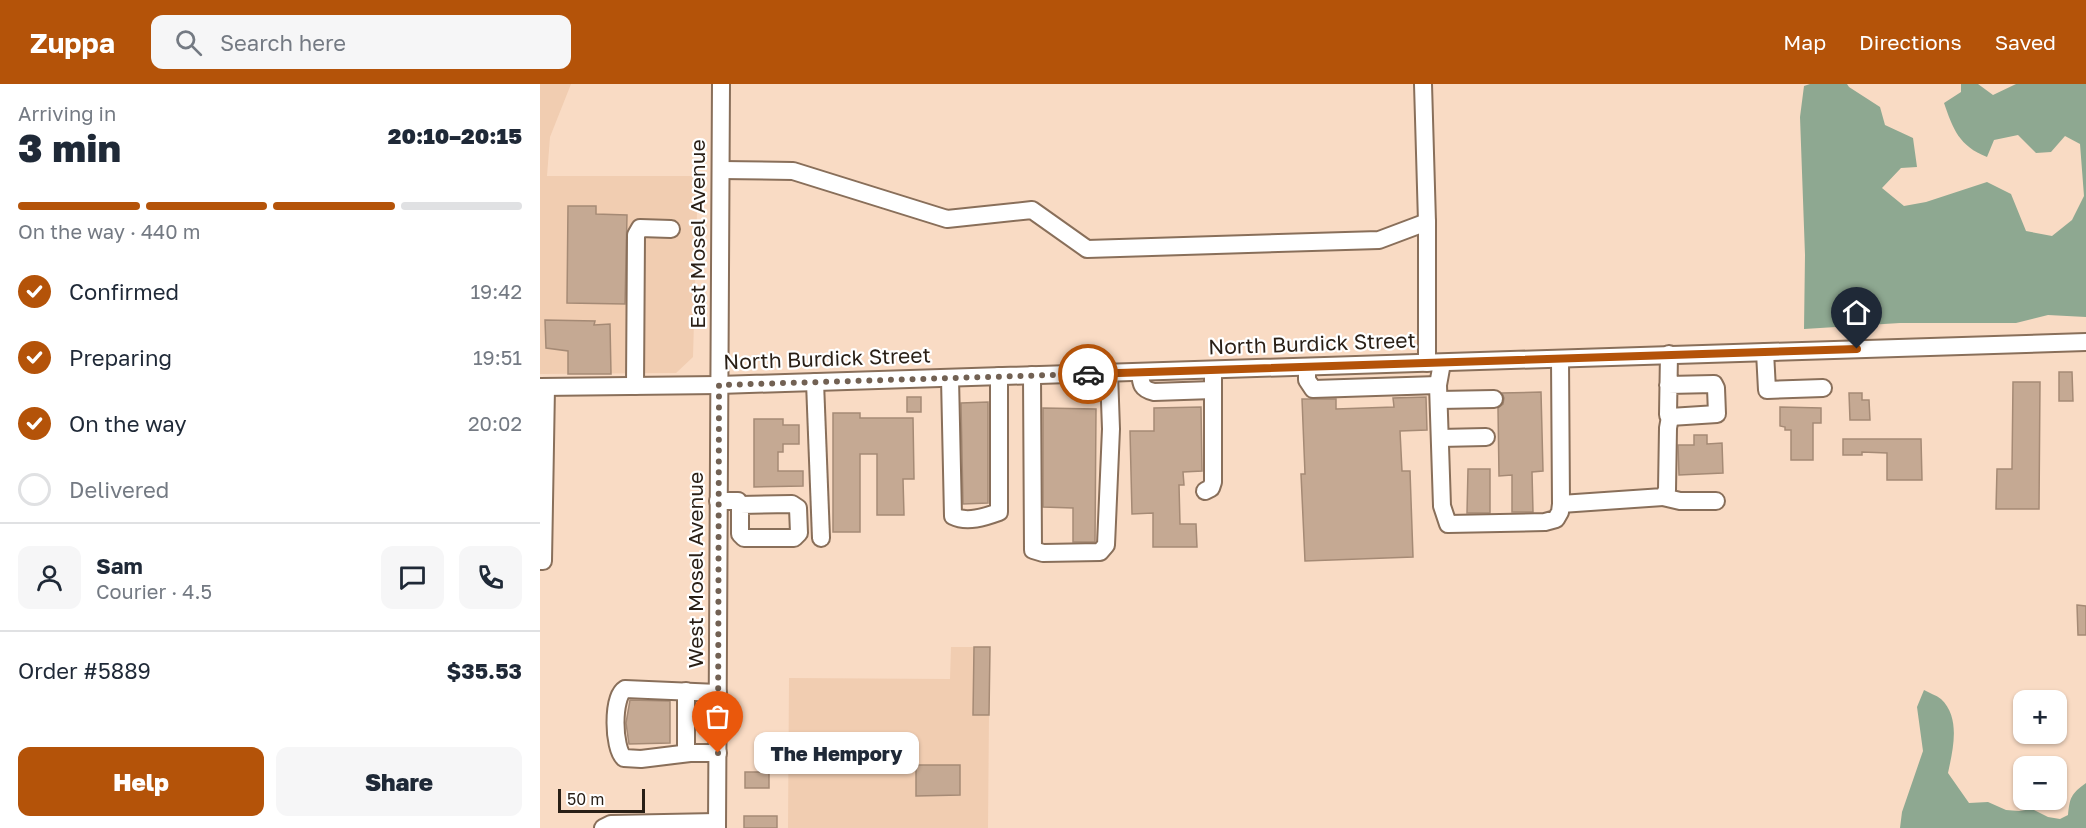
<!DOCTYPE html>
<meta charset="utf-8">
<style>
body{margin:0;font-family:"Golos Text",sans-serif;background:#f6f6f7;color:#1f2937;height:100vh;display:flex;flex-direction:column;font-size:22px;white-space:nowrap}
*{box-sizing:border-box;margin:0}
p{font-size:20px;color:#747a83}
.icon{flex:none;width:33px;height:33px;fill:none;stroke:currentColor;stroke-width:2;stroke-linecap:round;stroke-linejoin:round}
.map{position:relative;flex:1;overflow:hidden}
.sheet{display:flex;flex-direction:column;background:#fff;width:540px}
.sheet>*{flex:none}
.controls{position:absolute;left:1473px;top:606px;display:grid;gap:12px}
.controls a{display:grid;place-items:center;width:54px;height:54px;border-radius:12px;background:#fff;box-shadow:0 2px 4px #0004;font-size:30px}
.scale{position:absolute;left:18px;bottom:15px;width:87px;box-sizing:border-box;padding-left:6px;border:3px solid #291f16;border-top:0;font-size:16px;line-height:21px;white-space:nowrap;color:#291f16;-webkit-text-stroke:4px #fff;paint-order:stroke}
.pin{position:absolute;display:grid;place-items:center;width:51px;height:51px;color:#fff;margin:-62px -26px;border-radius:50% 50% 50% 0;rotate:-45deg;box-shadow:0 0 6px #0007}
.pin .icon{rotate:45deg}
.courier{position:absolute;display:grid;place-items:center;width:60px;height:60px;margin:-30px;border:4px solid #b45309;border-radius:50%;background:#fff;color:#222;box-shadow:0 2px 8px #0007}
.bubble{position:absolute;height:42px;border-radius:12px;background:#fff;box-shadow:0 2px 4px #0004;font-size:20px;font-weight:800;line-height:42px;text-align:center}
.overview em{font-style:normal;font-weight:800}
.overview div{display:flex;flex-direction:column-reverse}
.overview{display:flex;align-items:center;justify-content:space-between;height:102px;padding:0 18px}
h1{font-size:39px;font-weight:800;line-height:45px}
.bar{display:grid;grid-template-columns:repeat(4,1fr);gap:9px 6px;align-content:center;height:72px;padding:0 18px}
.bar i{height:8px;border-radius:4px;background:#e0e1e3}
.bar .active{background:#b45309}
.bar p{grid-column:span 4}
.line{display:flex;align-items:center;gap:15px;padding:0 18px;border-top:2px solid #e0e1e3}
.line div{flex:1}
.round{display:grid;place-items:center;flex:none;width:63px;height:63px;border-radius:12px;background:#f6f6f7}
ol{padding:0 18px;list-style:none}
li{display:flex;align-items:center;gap:18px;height:66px}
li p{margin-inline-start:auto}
li .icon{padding:6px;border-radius:50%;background:#b45309;color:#fff;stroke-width:4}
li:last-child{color:#747a83}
li i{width:33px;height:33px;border:3px solid #e0e1e3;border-radius:50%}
.action{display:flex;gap:12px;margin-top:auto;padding:12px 18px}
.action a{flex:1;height:69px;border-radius:12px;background:#b45309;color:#fff;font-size:24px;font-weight:800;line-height:69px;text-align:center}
.action a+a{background:#f6f6f7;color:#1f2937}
header{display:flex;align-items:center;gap:36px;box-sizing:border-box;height:84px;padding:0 30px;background:#b45309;color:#fff}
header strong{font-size:28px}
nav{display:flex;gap:33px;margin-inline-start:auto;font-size:21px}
.search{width:420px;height:54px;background:#f6f6f7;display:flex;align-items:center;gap:15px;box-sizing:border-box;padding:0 21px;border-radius:12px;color:#747a83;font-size:22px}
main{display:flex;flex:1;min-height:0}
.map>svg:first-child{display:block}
</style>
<header>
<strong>Zuppa</strong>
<div class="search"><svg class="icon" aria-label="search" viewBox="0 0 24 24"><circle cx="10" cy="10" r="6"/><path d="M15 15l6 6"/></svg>Search here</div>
<nav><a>Map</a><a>Directions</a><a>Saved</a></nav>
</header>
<main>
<section class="sheet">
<div class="overview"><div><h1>3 min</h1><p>Arriving in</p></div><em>20:10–20:15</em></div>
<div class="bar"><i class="active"></i><i class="active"></i><i class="active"></i><i></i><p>On the way · 440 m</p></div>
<ol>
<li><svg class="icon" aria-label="check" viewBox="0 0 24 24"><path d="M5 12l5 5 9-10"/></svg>Confirmed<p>19:42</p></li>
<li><svg class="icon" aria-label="check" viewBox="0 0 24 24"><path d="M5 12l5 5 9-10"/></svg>Preparing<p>19:51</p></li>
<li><svg class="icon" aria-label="check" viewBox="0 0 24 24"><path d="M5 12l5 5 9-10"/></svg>On the way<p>20:02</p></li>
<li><i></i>Delivered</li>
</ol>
<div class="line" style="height:108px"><a class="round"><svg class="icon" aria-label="person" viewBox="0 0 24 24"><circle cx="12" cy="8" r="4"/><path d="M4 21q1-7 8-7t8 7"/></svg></a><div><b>Sam</b><p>Courier · 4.5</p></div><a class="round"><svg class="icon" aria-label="chat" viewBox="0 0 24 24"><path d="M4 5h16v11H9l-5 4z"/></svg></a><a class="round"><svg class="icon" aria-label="phone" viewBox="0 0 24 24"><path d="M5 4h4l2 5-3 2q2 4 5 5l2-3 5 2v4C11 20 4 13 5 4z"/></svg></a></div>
<div class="line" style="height:78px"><div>Order #5889</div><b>$35.53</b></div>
<div class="action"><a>Help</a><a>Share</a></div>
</section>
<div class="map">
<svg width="1546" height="744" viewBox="0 0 1546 744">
<rect width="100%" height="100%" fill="#f9dbc4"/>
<!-- built -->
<g fill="#f1cdb1">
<path d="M0,0h31l-21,53 -3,39h151l-5,181 -17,16 -136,1z"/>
<path d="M411,563h23v68h15l-1,113h-200l1,-150 161,1z"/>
</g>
<!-- forest -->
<g fill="#8ea891">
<path d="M1270,0h37l2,3 31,20 5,18 28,13 4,29 -16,1 -19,20 22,18 22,-4 61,-20 24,12 15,37 26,5 20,-16 12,-24 -4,-52 -15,-8 -14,16 -15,1 -18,-18 -24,5 -7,17c-28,-11 -34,-28 -43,-54l17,-11v-8h17l15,11 23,-11h70v233l-38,-2 -32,8h-116l-96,6 1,-74 -5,-138 4,-31z"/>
<path d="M1384,606c5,3 12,5 17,9 20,19 12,50 7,74l21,30 19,-1 18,8 13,1 13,-2 16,8 12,2 8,-4c2,-18 3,-21 18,-32v45h-186l2,-16 21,-61 -6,-44z"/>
</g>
<!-- building -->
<g fill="#c5a993" stroke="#a58a75" stroke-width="1.5">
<path d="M28,122h28v8l31,1 -2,89 -58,-1z"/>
<path d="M5,236l50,1 -1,4 16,-1 1,50h-43v-23l-22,-3z"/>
<path d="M1519,288h13l1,29h-14z"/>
<path d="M1473,298h27l-1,127h-43l1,-40h15z"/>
<path d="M1001,308l2,79 -11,1 1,40h-21v-37l-13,1 -1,-68 5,-4 1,-6 -2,-5z"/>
<path d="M1309,309h13v7h7l1,20h-20z"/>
<rect x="367" y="313" width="14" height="15"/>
<path d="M886,313l1,33 -27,1 2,40h8l3,86 -108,4 -4,-87h4l-3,-75h34v10l58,-2 -1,-9z"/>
<path d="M448,318v101l-25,1 -2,-101z"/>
<path d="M661,323l1,64 -19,1 1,13h-5l1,39h16l1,23h-44v-34l-21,1 -2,-83h24v-23z"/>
<path d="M1240,323l41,1v15h-8v37h-22v-30h-6v-3l-5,-1z"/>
<path d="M503,324l53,1 -1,133h-22v-34l-30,-1z"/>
<path d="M293,329h27v5h53l1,61h-11l1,36h-27v-61h-17v78h-27z"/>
<path d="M214,335h29v6h16v19h-16v8h-5v19h25v15l-49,1z"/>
<path d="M1154,351h13v9l15,-1 1,30 -44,2 -1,-30h16z"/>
<path d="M1303,355h78l1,41h-35v-27l-25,-1v3h-19z"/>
<path d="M928,385h22v44h-23z"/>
<path d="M1537,521l9,1v29h-8z"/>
<path d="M434,563h16l-1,68h-16z"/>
<path d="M90,616l40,1v42l-41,1 -3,-21z"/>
<path d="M376,681h44v30l-44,1z"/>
<rect x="205" y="688" width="24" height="16"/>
<rect x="204" y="732" width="33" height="12"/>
</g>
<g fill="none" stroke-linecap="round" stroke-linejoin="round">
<!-- minor casing -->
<g stroke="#896f5a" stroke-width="20">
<g id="minor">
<path d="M883,0l4,138v141"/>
<path d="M181,86l72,1 154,48 85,-9 55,39 292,-9 48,-18"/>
<path d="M1225,268l2,38 56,-2"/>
<path d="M902,279l-4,22 4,121 6,18 97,-2 11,-3 4,-7 1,-8 -1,-145"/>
<path d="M767,283v13l6,9 125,-4"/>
<path d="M600,288c1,12 1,17 14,20l59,-2"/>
<path d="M492,291l1,175 10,3 57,-1 6,-7 5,-116 -2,-56"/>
<path d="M410,294l3,138c14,7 32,1 46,-4v-136"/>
<path d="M275,298l6,156"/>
<path d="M1128,301l46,-1 2,4 1,26 -47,3 -2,-2 1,-61"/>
<path d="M95,302l1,-151 4,-7 31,1"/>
<path d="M0,303l179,-2 1367,-43"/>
<path d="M899,316l55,-1"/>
<path d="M900,354l46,-1"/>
<path d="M665,407l6,-3 2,-6v-112"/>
<path d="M1123,413l17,4h36"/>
<path d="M178,417h20l2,4v29l4,4h50l5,-5 -1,-25 -6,-4 -52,1"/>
<path d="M1021,420l102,-7 4,-7 1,-62 2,-11"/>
<path d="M0,477h3l3,-174"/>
<path d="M146,669v-62"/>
<path d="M178,669h-28l-49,6 -17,-1c-11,-10 -12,-61 1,-69l93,4"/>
<path d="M63,744l8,-4 106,-2"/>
<path d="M177,744l4,-744"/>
</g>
</g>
<!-- minor -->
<use href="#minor" stroke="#fff" stroke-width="16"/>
</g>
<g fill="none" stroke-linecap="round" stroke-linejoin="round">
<!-- done -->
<path stroke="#726153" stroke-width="6" stroke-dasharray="0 10.8" d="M178,669l1,-368 369,-11"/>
<!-- route -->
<path stroke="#b45309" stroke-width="8" d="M548,290l769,-25"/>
</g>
<g text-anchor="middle" stroke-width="4.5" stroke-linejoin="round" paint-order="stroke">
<!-- street labels -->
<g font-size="21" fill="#291f16" stroke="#fff">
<text transform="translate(158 150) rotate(-90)" y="7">East Mosel Avenue</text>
<text transform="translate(772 260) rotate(-2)" y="7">North Burdick Street</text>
<text transform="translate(287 275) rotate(-2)" y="7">North Burdick Street</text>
<text transform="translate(156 486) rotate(-90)" y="7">West Mosel Avenue</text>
</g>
</g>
</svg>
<div class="controls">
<a>+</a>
<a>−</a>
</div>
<div class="scale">50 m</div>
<div class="pin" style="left:178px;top:669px;background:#ea580c"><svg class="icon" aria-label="bag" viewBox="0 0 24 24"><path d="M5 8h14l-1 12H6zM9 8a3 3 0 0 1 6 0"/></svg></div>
<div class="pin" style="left:1317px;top:265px;background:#1f2937"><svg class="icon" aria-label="home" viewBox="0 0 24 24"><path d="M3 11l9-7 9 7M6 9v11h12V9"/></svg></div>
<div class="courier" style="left:548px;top:290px"><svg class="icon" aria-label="car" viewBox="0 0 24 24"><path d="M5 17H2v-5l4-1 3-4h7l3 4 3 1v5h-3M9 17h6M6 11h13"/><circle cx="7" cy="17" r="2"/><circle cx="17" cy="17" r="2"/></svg></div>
<div class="bubble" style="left:214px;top:648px;width:165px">The Hempory</div>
</div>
</main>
